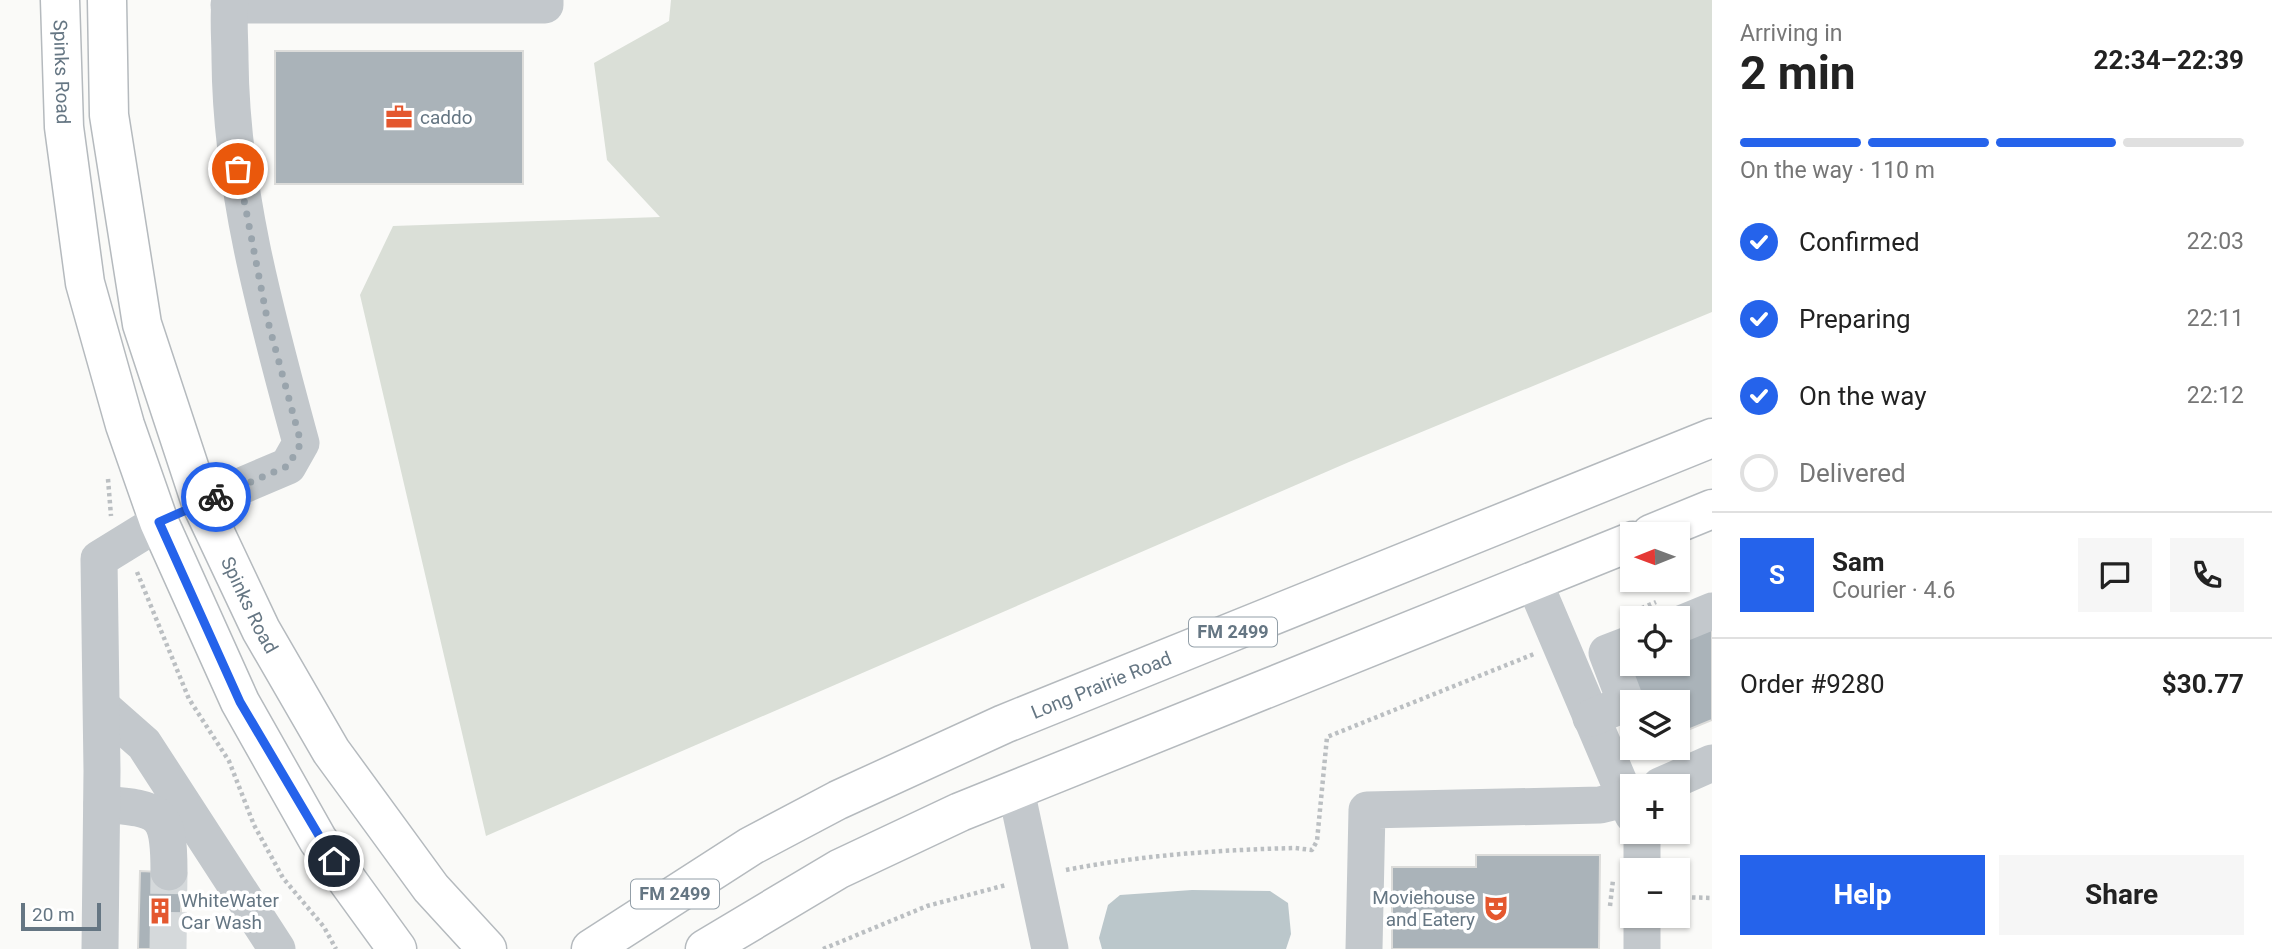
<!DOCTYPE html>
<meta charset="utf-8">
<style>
body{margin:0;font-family:Roboto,sans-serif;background:#f6f6f6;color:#222;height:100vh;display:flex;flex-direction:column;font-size:26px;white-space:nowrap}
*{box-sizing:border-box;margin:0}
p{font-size:23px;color:#767676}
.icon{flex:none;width:38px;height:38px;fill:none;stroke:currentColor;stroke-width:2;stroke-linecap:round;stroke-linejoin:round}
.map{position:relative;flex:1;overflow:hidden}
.details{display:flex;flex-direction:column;background:#fff;width:560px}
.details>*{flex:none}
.needle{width:46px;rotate:269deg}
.controls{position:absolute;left:1620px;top:522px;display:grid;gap:14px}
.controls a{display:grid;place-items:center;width:70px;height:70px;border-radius:0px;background:#fff;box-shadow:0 2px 5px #0004;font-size:35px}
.scale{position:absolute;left:21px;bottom:18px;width:80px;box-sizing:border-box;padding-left:7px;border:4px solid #657683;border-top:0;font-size:19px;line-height:24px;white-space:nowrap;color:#657683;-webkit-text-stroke:5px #fff;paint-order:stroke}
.pin{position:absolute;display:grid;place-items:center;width:60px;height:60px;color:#fff;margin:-30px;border:4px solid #fff;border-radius:50%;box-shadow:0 2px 7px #0007}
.courier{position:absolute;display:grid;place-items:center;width:70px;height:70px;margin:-35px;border:5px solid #2563eb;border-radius:50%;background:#fff;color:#222;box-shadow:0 2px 9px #0007}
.summary em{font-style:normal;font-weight:700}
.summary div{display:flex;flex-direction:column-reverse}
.summary{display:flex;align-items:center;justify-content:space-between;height:119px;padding:0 28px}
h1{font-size:46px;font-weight:700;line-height:52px}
.bar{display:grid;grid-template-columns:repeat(4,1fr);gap:10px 7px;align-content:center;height:84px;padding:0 28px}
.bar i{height:9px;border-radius:5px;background:#e0e0e0}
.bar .active{background:#2563eb}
.bar p{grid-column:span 4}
.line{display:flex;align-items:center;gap:18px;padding:0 28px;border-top:2px solid #e0e0e0}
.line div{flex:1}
.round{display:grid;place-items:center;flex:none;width:74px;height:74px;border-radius:0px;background:#f6f6f6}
ol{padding:0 28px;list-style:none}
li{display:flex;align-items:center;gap:21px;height:77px}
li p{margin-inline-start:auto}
li .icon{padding:7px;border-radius:50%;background:#2563eb;color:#fff;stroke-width:4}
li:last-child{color:#767676}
li i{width:38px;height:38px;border:4px solid #e0e0e0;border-radius:50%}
.cta{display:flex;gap:14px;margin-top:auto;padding:14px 28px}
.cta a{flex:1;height:80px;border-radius:0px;background:#2563eb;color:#fff;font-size:28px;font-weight:700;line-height:80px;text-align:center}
.cta a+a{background:#f6f6f6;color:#222}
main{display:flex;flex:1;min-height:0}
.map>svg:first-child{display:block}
</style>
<main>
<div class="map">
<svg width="1712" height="949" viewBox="0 0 1712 949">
<rect width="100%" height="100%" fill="#fafaf8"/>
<!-- green -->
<path fill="#dadfd7" d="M671,0h1041v312l-363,150 -863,374 -126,-541 33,-69 267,-9 -53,-57 -13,-97 75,-42z"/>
<!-- water -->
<path fill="#bbc7cb" d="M1192,890l78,1 18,12 3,31 -5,15h-184l-3,-11 9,-33 12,-10z"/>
<!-- building -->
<g fill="#aab3b9" stroke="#dcdcda" stroke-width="2">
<rect x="275" y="51" width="248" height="133"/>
<path d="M1712,629v91l-34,14v-32h-45l-18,-33 18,-7 45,1v-20z"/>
<path d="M1476,855h124l-1,94h-207v-82h84z"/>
<path d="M140,871l42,2 -2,76h-42z"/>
</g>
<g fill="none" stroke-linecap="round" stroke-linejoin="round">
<!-- minor-tunnel -->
<path stroke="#d5d9db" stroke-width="37" stroke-dasharray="37 18" stroke-linecap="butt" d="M168,949l1,-77"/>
<!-- major casing -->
<g stroke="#b5babe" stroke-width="41">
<g id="major">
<path id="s1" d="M60,0l4,127 21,156 40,142 34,97 81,180 78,138 79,109"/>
<path id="s2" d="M107,0l2,115 33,209 59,179 60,127 70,121 100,137 56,61"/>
<path d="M1651,534l61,-25"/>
<path id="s3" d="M591,949l160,-103 87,-46 166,-76 708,-286"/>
<path d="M705,949l134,-80 121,-57 673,-271"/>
</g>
</g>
<!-- path -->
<g stroke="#bbbfc2" stroke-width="4.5" stroke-dasharray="3.5 3.5" stroke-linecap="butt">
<path d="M108,479l3,37"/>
<path d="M137,572l52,127 40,62 25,64 29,53 41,49 12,22"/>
<path d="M1635,611l21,-9"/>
<path d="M1066,870c76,-15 152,-20 229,-22l17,2 5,-9 10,-104 207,-83"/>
<path d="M1678,897l34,1"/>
<path d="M1610,906l3,-26"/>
<path d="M823,949l104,-43 79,-21"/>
</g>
<!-- minor -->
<g stroke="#c3c8cc" stroke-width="37">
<path d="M229,5h316v-5"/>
<path d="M201,503l87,-37 13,-23c-34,-125 -70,-253 -71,-384 0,-19 -2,-40 0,-59"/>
<path d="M1534,582l99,233"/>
<path d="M1678,625l34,-14"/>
<path d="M102,707l42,37 133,205"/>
<path d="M1591,718l35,-15 -19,-50 26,-10"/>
<path d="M1660,786l52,-23"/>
<path d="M1016,790l34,159"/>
<path d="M102,804c60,5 67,7 67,68"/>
<path d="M1639,831l3,9v30"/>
<path d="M100,949l2,-178 -3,-212 60,-37"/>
<path d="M1364,949l3,-139 233,-5 33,-8"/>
<path d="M1642,949v-34"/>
</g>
<!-- major -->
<use href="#major" stroke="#fff" stroke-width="38"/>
</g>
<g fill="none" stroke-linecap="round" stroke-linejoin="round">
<!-- done -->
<path stroke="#99a4ac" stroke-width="7" stroke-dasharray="0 12.6" d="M216,497l72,-31 13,-23 -34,-125 -29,-149"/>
<!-- route -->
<path stroke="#2563eb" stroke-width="9" d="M216,497l-57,25 81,180 94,159"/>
</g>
<!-- icons -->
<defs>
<g id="office-bare" transform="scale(2.1)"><path d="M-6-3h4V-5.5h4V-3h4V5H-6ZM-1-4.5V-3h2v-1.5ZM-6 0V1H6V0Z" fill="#e4572e" stroke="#fff" stroke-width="2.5" paint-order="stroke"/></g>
<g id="theatre-bare" transform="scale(2.1)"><path d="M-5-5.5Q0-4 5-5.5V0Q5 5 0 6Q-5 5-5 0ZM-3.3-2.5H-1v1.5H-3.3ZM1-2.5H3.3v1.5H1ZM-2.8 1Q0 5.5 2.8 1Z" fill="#e4572e" stroke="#fff" stroke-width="2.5" paint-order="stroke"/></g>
<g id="building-bare" transform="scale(2.1)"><path d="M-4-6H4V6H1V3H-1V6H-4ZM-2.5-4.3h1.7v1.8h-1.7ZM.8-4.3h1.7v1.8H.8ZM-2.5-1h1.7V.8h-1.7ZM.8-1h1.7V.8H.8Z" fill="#e4572e" stroke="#fff" stroke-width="2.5" paint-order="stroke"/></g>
</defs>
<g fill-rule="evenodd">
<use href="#office-bare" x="399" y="117"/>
<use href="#theatre-bare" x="1496" y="908"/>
<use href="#building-bare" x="160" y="911"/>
</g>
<g text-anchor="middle" stroke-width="7" stroke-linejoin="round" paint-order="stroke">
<!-- shield labels -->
<g fill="#fff" stroke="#939fa8" stroke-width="2">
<rect x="1189" y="617.5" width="88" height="29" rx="5"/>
<rect x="631" y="879.5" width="88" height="29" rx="5"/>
</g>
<g font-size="18" font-weight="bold" fill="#657683">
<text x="1233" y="638">FM 2499</text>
<text x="675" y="900">FM 2499</text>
</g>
<!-- street labels -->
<g font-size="19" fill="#657683" stroke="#fff">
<text dy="7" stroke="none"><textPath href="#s1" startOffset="72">Spinks Road</textPath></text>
<text dy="7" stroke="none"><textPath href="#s2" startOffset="628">Spinks Road</textPath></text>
<text dy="7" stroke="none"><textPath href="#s3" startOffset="576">Long Prairie Road</textPath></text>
</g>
<!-- poi labels -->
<g font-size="19" fill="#657683" stroke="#fff" text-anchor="start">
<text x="420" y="124">caddo</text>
<text x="1475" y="904" text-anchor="end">Moviehouse<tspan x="1475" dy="22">and Eatery</tspan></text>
<text x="181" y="907">WhiteWater<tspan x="181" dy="22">Car Wash</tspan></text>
</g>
</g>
</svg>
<div class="controls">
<a><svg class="needle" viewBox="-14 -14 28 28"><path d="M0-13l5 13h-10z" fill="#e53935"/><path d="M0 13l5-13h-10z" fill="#767676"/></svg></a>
<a><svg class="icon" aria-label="locate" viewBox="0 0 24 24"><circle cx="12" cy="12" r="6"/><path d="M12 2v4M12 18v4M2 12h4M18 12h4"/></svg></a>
<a><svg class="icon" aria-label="layers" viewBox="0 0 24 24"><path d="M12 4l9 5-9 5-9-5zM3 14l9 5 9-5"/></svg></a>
<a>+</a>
<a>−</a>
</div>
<div class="scale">20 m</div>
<div class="pin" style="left:238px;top:169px;background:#ea580c"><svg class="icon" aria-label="bag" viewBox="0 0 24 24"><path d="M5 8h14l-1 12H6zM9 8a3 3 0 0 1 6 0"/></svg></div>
<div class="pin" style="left:334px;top:861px;background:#1f2937"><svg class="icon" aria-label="home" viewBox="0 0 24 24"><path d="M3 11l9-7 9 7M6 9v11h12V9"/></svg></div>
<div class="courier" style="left:216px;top:497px"><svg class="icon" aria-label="bike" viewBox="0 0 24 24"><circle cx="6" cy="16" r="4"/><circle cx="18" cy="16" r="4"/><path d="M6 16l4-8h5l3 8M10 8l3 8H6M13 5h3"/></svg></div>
</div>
<section class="details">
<div class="summary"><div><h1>2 min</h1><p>Arriving in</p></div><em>22:34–22:39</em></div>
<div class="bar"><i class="active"></i><i class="active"></i><i class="active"></i><i></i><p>On the way · 110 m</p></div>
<ol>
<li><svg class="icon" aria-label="check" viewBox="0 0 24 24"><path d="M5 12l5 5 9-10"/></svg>Confirmed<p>22:03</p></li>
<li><svg class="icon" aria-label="check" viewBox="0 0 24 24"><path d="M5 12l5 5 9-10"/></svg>Preparing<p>22:11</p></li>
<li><svg class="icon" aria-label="check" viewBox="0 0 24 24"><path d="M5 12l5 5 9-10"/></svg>On the way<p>22:12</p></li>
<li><i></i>Delivered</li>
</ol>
<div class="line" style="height:126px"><b class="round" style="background:#2563eb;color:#fff">S</b><div><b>Sam</b><p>Courier · 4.6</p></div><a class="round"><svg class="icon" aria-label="chat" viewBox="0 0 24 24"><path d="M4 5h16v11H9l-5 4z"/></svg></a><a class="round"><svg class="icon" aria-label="phone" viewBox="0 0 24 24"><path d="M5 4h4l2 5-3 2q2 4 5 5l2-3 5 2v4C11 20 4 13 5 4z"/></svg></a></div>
<div class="line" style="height:91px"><div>Order #9280</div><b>$30.77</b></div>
<div class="cta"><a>Help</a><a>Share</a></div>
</section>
</main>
